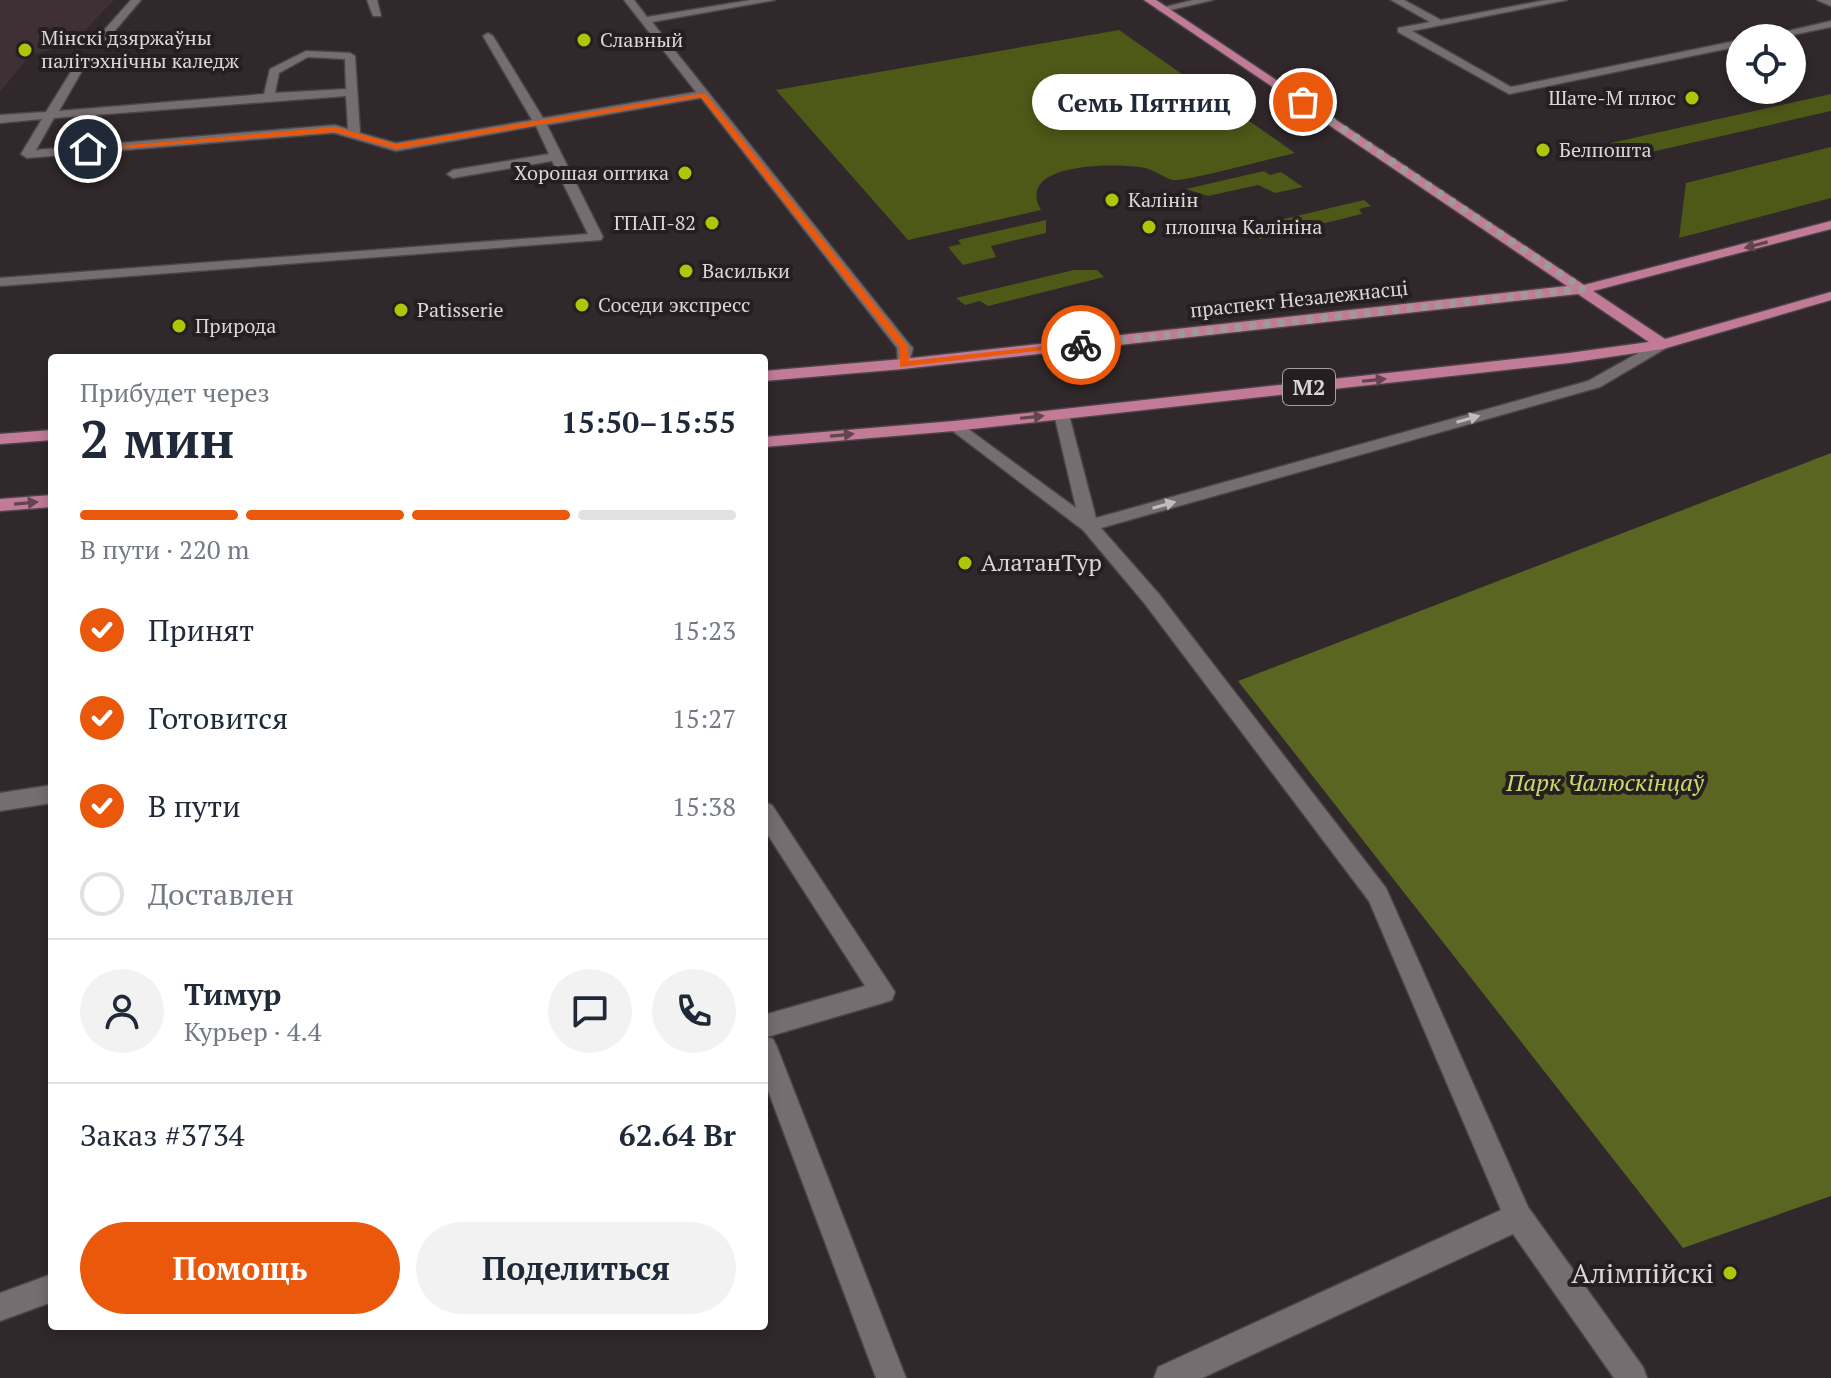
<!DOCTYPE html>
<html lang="ru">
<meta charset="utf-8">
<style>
body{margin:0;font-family:"PT Serif",serif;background:#f2f2f3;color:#1f2937;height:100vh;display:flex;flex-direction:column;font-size:30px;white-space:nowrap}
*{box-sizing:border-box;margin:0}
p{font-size:26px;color:#747a83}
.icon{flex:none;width:44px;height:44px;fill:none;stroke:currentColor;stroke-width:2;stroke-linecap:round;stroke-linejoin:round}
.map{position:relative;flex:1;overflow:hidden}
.side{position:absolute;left:48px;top:354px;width:720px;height:976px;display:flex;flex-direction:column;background:#fff;border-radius:8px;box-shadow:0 4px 12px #0003}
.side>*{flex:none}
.tools{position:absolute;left:1726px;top:24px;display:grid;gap:16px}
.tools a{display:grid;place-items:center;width:80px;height:80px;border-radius:50%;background:#fff;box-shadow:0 4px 12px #0003;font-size:40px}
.pin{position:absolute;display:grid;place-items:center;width:68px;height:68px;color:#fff;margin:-34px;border:4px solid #fff;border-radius:50%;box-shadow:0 2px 8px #0007}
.courier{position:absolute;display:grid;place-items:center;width:80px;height:80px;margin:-40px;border:6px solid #ea580c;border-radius:50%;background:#fff;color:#222;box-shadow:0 2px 10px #0007}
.bubble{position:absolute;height:56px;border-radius:28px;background:#fff;box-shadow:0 4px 12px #0003;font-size:26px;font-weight:600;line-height:56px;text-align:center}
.summary em{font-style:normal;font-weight:600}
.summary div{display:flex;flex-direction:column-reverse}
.summary{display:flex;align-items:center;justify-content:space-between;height:136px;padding:0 32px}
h1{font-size:52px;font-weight:600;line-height:60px}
.bar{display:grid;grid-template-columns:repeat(4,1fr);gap:12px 8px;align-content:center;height:96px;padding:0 32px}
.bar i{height:10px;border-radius:6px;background:#e0e1e3}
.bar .current{background:#ea580c}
.bar p{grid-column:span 4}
.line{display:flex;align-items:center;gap:20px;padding:0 32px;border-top:2px solid #e0e1e3}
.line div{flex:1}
.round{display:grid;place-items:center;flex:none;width:84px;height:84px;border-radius:42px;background:#f2f2f3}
ol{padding:0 32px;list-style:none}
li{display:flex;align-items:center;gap:24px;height:88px}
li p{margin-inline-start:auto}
li .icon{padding:8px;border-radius:50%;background:#ea580c;color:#fff;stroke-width:4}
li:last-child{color:#747a83}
li i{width:44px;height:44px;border:4px solid #e0e1e3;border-radius:50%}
.action{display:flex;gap:16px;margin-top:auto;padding:16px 32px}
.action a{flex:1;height:92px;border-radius:48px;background:#ea580c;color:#fff;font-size:32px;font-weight:600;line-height:92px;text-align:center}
.action a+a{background:#f2f2f3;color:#1f2937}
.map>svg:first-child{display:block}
</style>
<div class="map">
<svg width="1831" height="1378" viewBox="0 0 1831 1378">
<rect width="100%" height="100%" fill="#30282b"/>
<!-- built -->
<path fill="#3e3035" d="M0,0h114l-43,45 -41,10 -30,37z"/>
<!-- green -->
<g fill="#4e5817">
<path d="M1119,30l176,123c-18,4 -111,29 -122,27 -9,-2 -18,-10 -28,-12 -24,-5 -132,-7 -104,42l-133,30 -132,-150z"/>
<path d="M1831,94v17l-206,47 -23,-13z"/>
<path d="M1831,147v51l-152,40 7,-55z"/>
<path d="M1264,171l6,4 11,-3 22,15 -28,6 -17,-8 -50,11 -22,-7z"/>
<path d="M1364,200l7,6 -12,3 3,5 -102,25 -8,-6 11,-9z"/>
<path d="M1046,220v13l-55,13 5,11 -33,8 -15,-18 13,-3 -3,-4z"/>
<path d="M1074,270h23l7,7 -116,29 -8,-5 -15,4 -9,-7z"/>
</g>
<!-- forest -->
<path fill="#5a6522" d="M1831,453v743l-148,52 -445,-567z"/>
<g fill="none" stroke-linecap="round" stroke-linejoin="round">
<!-- minor casing -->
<g stroke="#4b4446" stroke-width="3">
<g id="minor">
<path d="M131,0h10l-35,41h-8v-4z"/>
<path d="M367,0h10l4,16h-8z"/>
<path d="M624,0h10l13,17 104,-17h24l-123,22 258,323 3,3 -5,19h-10l-1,-19 -196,-250 -154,27 56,112 -2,3 -601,46v-8l588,-44 -36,-73 -99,17 -6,-4 6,-4 96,-16 -13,-28 -140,25 -62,-18 -307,25 -6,-4 21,-35 -42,4v-8l46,-3 31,-50 5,-3 5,3 -28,49 205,-17 6,-25 36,-18 44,2 5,3 5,77 36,10 136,-23 -49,-84 5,-3 5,3 50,82 153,-26zM308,57l37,2 1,30 -71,4 4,-20zM346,96l2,33 -13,-4 -299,25 18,-32z"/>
<path d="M1193,0h20l-51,12 -5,-3z"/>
<path d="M1391,0h13l37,20 105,-20h21l-155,31 99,56 229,-47v6l-231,48 -111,-62v-4l32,-6z"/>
<path d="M1817,0h14v6z"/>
<path d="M1831,21v6l-53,11h-21z"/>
<path d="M1663,339l8,5 -3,3 -68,40 -499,141 58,66 227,294 142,319 115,160 4,11h-33l-101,-144 -311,144h-48l4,-11 343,-157 -132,-309 -224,-297 -62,-74 -137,-104 8,-5 6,2 116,85 -22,-94 8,-5 6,2 28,107 492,-137z"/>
<path d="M52,785v18l-52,8v-18z"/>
<path d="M764,802l8,3 123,187 -3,8 -9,3 -116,34 6,2 4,8 129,331h-30l-112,-298v-65l101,-29 -101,-157z"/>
<path d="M52,1274v28l-52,19v-28z"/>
</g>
</g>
<!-- major casing -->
<g stroke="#4b4446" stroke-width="3">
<g id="major">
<path d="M1144,0h12l428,285 247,-64v8l-238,62 72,48 166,-47v8l-168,49 -94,14 -615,68 -190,16v-10l190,-16 615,-68 80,-11 -71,-48 -675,75 -139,12v-10l139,-12 664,-73z"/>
<path d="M52,430v10l-52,4v-10z"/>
<path d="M52,495v12l-52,4v-12z"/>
</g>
</g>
<!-- minor -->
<use href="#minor" fill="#766d70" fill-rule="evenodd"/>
<!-- major -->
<use href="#major" fill="#c17b96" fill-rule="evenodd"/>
</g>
<!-- one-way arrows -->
<defs><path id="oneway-solid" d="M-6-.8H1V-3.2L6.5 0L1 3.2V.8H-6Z" transform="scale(2)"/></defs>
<g fill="#644450">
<use href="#oneway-solid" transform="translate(1756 245) rotate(165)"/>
<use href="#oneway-solid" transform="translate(1374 380) rotate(-6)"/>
<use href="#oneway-solid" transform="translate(1032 417) rotate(-6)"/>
<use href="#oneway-solid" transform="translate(842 435) rotate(-5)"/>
<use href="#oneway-solid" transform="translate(26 503) rotate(-5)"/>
</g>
<g fill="#c2bcbe">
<use href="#oneway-solid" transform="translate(1468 419) rotate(-16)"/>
<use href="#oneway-solid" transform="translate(1164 505) rotate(-16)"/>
</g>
<!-- route -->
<path fill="#ea580c" d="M705,93l203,253 1,15 172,-19 5,3 -186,22v-19l-199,-251 -305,52 -61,-17 -247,19 -4,-2 251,-22 61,17z"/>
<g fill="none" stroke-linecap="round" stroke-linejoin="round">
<!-- done -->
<path stroke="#9f999b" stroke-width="8" stroke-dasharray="0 14.4" d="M1081,345l502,-56 -280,-187"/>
</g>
<!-- markers -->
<g fill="#aec508" stroke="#261f21" stroke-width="3">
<circle cx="584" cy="40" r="8"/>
<circle cx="25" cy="50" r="8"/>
<circle cx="1692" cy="98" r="8"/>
<circle cx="1543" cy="150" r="8"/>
<circle cx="685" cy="173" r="8"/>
<circle cx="1112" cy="200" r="8"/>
<circle cx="712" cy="223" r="8"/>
<circle cx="1149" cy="227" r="8"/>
<circle cx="686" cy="271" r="8"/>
<circle cx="582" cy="305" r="8"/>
<circle cx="401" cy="310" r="8"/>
<circle cx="179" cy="326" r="8"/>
<circle cx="965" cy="563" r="8"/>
<circle cx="1730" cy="1273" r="8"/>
</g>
<g text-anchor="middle" stroke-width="8" stroke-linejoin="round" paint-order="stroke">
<!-- far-poi labels -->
<g font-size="20" fill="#dbd6d8" stroke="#261f21" text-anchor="start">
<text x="41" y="45">Мінскі дзяржаўны<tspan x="41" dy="23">палітэхнічны каледж</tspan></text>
<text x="600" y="47">Славный</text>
<text x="1676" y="105" text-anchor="end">Шате-М плюс</text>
<text x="1559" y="157">Белпошта</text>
<text x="669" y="180" text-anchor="end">Хорошая оптика</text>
<text x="1128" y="207">Калінін</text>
<text x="696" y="230" text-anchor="end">ГПАП-82</text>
<text x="1165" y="234">плошча Калініна</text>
<text x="702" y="278">Васильки</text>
<text x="598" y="312">Соседи экспресс</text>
<text x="417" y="317">Patisserie</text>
<text x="195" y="333">Природа</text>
</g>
<!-- far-street labels -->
<g font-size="20" fill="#dbd6d8" stroke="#261f21">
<text transform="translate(1299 299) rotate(-6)" y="7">праспект Незалежнасці</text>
</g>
<!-- shield labels -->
<rect fill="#261f21" stroke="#a59fa1" stroke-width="2" x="1283" y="369" width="52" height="36" rx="6"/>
<g font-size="22" font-weight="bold" fill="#dbd6d8">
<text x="1309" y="395">М2</text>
</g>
<!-- poi labels -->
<g font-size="24" fill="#dbd6d8" stroke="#261f21" text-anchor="start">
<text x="981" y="571">АлатанТур</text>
</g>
<!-- park labels -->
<g font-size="24" font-style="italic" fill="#c7dc66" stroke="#261f21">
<text x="1605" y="791">Парк Чалюскінцаў</text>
</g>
<!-- near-poi labels -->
<g font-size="28" fill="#dbd6d8" stroke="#261f21" text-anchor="end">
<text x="1714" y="1283">Алімпійскі</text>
</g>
</g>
</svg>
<div class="tools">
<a><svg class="icon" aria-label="locate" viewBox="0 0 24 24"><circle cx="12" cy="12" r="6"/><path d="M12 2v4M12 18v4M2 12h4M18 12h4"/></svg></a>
</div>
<div class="pin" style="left:1303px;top:102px;background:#ea580c"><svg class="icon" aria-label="bag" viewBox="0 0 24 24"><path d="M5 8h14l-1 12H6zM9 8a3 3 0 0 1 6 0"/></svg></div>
<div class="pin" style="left:88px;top:149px;background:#1f2937"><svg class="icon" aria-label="home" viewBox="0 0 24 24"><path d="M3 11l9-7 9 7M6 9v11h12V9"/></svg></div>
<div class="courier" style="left:1081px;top:345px"><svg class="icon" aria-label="bike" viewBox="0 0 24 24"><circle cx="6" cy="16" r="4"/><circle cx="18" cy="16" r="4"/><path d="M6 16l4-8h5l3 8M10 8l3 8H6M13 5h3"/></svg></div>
<div class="bubble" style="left:1032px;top:74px;width:224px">Семь Пятниц</div>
<section class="side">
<div class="summary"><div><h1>2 мин</h1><p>Прибудет через</p></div><em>15:50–15:55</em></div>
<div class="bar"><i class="current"></i><i class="current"></i><i class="current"></i><i></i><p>В пути · 220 m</p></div>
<ol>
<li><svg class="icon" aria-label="check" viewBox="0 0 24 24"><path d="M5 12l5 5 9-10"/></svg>Принят<p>15:23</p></li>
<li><svg class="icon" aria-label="check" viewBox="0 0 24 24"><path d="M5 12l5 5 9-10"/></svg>Готовится<p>15:27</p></li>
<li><svg class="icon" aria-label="check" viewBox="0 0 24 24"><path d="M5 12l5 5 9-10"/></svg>В пути<p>15:38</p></li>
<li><i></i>Доставлен</li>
</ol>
<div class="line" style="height:144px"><a class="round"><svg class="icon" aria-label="person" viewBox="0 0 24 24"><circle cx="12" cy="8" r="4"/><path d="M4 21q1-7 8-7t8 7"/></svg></a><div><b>Тимур</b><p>Курьер · 4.4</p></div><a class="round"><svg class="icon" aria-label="chat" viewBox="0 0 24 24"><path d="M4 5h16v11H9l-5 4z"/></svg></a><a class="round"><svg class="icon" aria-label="phone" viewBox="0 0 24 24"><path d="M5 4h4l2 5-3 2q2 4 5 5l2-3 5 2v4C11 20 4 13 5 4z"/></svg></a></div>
<div class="line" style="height:104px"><div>Заказ #3734</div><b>62.64 Br</b></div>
<div class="action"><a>Помощь</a><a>Поделиться</a></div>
</section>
</div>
